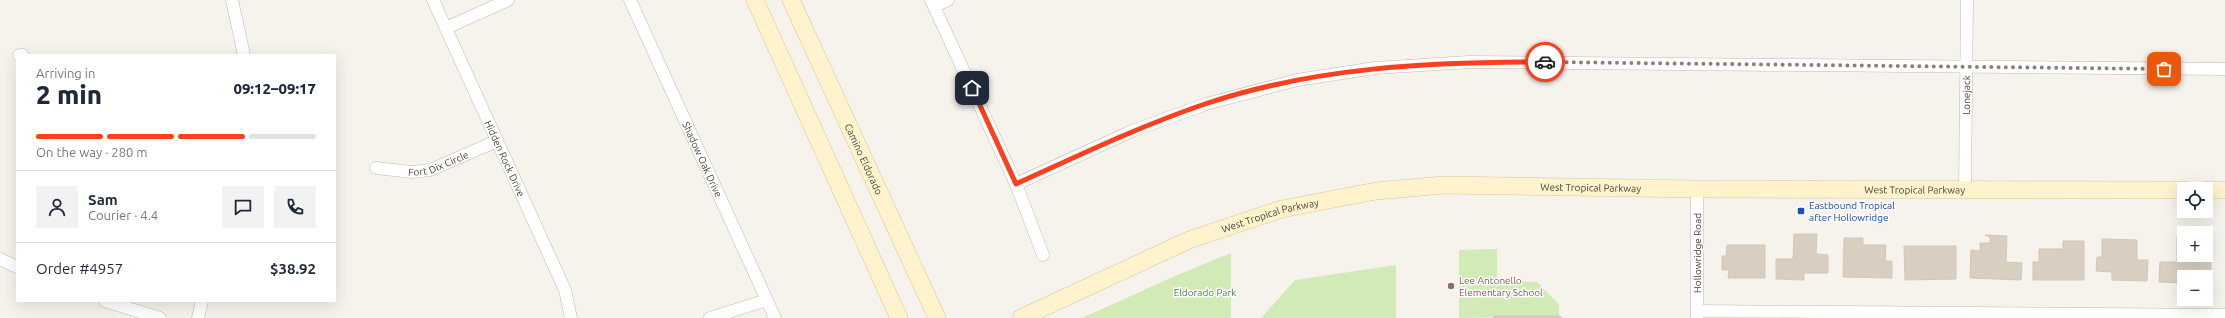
<!DOCTYPE html>
<meta charset="utf-8">
<style>
body{margin:0;font-family:Ubuntu,sans-serif;background:#f2f2f3;color:#1f2937;height:100vh;display:flex;flex-direction:column;font-size:15px;white-space:nowrap}
*{box-sizing:border-box;margin:0}
p{font-size:13px;color:#747a83}
.icon{flex:none;width:22px;height:22px;fill:none;stroke:currentColor;stroke-width:2;stroke-linecap:round;stroke-linejoin:round}
.map{position:relative;flex:1;overflow:hidden}
.drawer{position:absolute;left:16px;top:54px;width:320px;height:248px;display:flex;flex-direction:column;background:#fff;border-radius:0px;box-shadow:0 4px 16px #0002}
.drawer>*{flex:none}
.buttons{position:absolute;left:2177px;top:182px;display:grid;gap:8px}
.buttons a{display:grid;place-items:center;width:36px;height:36px;border-radius:0px;background:#fff;box-shadow:0 4px 16px #0002;font-size:20px}
.pin{position:absolute;display:grid;place-items:center;width:34px;height:34px;color:#fff;margin:-17px;border-radius:8px;box-shadow:0 2px 6px #0006}
.courier{position:absolute;display:grid;place-items:center;width:40px;height:40px;margin:-20px;border:3px solid #fc3f1d;border-radius:50%;background:#fff;color:#222;box-shadow:0 1px 5px #0007}
.head em{font-style:normal;font-weight:800}
.head div{display:flex;flex-direction:column-reverse}
.head{display:flex;align-items:center;justify-content:space-between;height:68px;padding:0 20px}
h1{font-size:26px;font-weight:800;line-height:30px}
.bar{display:grid;grid-template-columns:repeat(4,1fr);gap:6px 4px;align-content:center;height:48px;padding:0 20px}
.bar i{height:5px;border-radius:3px;background:#e0e1e3}
.bar .on{background:#fc3f1d}
.bar p{grid-column:span 4}
.line{display:flex;align-items:center;gap:10px;padding:0 20px;border-top:1px solid #e0e1e3}
.line div{flex:1}
.round{display:grid;place-items:center;flex:none;width:42px;height:42px;border-radius:0px;background:#f2f2f3}
.map>svg:first-child{display:block}
</style>
<div class="map">
<svg width="2225" height="318" viewBox="0 0 2225 318">
<rect width="100%" height="100%" fill="#f6f3ec"/>
<!-- green -->
<g fill="#d2eab5">
<path d="M1497,249v32l40,1 22,22v12l-100,2v-68z"/>
<path d="M1231,253v65h-149l93,-42z"/>
<path d="M1396,265v53h-135l34,-38z"/>
</g>
<!-- building -->
<g fill="#d8cfc1" stroke="#d3c7b4">
<path d="M1794,234h23l-1,20 12,1v18h-24v7l-28,-1v-20h17z"/>
<path d="M1985,235l22,1 -1,26 16,1 -1,17 -51,-2 1,-28 9,1v-8h10v-6z"/>
<path d="M2177,236l7,1v18l27,2v19h-24l-3,1v6l-25,-1 1,-20h17z"/>
<path d="M1844,238h19v7h23l-1,16h7v17l-49,-1z"/>
<path d="M2102,239l35,1v20h11l-1,21 -35,-1v-8l-16,-1 1,-14h5z"/>
<path d="M2063,241h21v39h-51v-18h6v-13h24z"/>
<path d="M1727,245h38v33h-37l1,-8h-7v-14h4z"/>
<path d="M1904,246h52v33l-51,1z"/>
<path d="M1494,316h65l3,2h-68z"/>
</g>
<g fill="none" stroke-linecap="round" stroke-linejoin="round">
<!-- minor casing -->
<g stroke="#c2bbae" stroke-width="13">
<g id="minor">
<path d="M232,0l12,55"/>
<path id="s1" d="M433,0l132,290 6,28"/>
<path id="s2" d="M630,0l145,318"/>
<path d="M931,0l85,184 27,71"/>
<path d="M934,6l14,-6"/>
<path d="M446,28l62,-28"/>
<path d="M19,55h4"/>
<path id="s3" d="M376,168l36,4 18,-2 67,-29"/>
<path d="M1016,184l116,-53 74,-27 91,-24 78,-12 94,-6 756,7"/>
<path id="s4" d="M1965,190l2,-190"/>
<path d="M0,259l17,8"/>
<path d="M105,301l55,17"/>
<path d="M1697,311l528,4"/>
<path d="M198,318l4,-17"/>
<path d="M710,318l57,-18"/>
<path d="M1697,318v-129"/>
</g>
</g>
<!-- secondary casing -->
<g stroke="#d6c79b" stroke-width="18">
<g id="secondary">
<path d="M755,0l144,318"/>
<path id="s5" d="M791,0l146,318"/>
<path d="M2206,190h19"/>
<path id="s6" d="M1021,318l168,-78 93,-31 94,-18 67,-6 254,4 487,1"/>
</g>
</g>
<!-- minor -->
<use href="#minor" stroke="#fff" stroke-width="12"/>
<!-- secondary -->
<use href="#secondary" stroke="#fff3cd" stroke-width="17"/>
</g>
<g fill="none" stroke-linecap="round" stroke-linejoin="round">
<!-- done -->
<path stroke="#878178" stroke-width="4" stroke-dasharray="0 7.2" d="M1545,62l619,7"/>
<!-- route -->
<path stroke="#fc3f1d" stroke-width="5" d="M972,88l44,96c62,-28 124,-58 189,-80 110,-37 225,-42 340,-42"/>
</g>
<!-- markers -->
<rect fill="#1a4fb4" stroke="#fff" stroke-width="1.5" x="1797" y="207" width="8" height="8" rx="2"/>
<circle fill="#8d6e63" stroke="#fff" stroke-width="1.5" cx="1451" cy="286" r="4"/>
<g text-anchor="middle" stroke-width="3" stroke-linejoin="round" paint-order="stroke">
<!-- street labels -->
<g font-size="10" fill="#4b4439" stroke="#fff">
<text dy="4" stroke="none"><textPath href="#s4" startOffset="95">Lonejack</textPath></text>
<text dy="4" stroke="none"><textPath href="#s1" startOffset="174">Hidden Rock Drive</textPath></text>
<text dy="4" stroke="none"><textPath href="#s2" startOffset="175">Shadow Oak Drive</textPath></text>
<text dy="4" stroke="none"><textPath href="#s5" startOffset="175">Camino Eldorado</textPath></text>
<text dy="4" stroke="none"><textPath href="#s3" startOffset="64">Fort Dix Circle</textPath></text>
<text dy="4" stroke="none"><textPath href="#s6" startOffset="594">West Tropical Parkway</textPath></text>
<text dy="4" stroke="none"><textPath href="#s6" startOffset="918">West Tropical Parkway</textPath></text>
<text dy="4" stroke="none"><textPath href="#s6" startOffset="270">West Tropical Parkway</textPath></text>
<text transform="translate(1697 253) rotate(-90)" y="4">Hollowridge Road</text>
</g>
<!-- transit labels -->
<g font-size="10" fill="#164399" stroke="#fff" text-anchor="start">
<text x="1809" y="209">Eastbound Tropical<tspan x="1809" dy="12">after Hollowridge</tspan></text>
</g>
<!-- education labels -->
<g font-size="10" fill="#785e54" stroke="#fff" text-anchor="start">
<text x="1459" y="284">Lee Antonello<tspan x="1459" dy="12">Elementary School</tspan></text>
</g>
<!-- park labels -->
<g font-size="10" fill="#4a7f2a" stroke="#fff">
<text x="1205" y="296">Eldorado Park</text>
</g>
</g>
</svg>
<div class="buttons">
<a><svg class="icon" aria-label="locate" viewBox="0 0 24 24"><circle cx="12" cy="12" r="6"/><path d="M12 2v4M12 18v4M2 12h4M18 12h4"/></svg></a>
<a>+</a>
<a>−</a>
</div>
<div class="pin" style="left:2164px;top:69px;background:#ea580c"><svg class="icon" aria-label="bag" viewBox="0 0 24 24"><path d="M5 8h14l-1 12H6zM9 8a3 3 0 0 1 6 0"/></svg></div>
<div class="pin" style="left:972px;top:88px;background:#1f2937"><svg class="icon" aria-label="home" viewBox="0 0 24 24"><path d="M3 11l9-7 9 7M6 9v11h12V9"/></svg></div>
<div class="courier" style="left:1545px;top:62px"><svg class="icon" aria-label="car" viewBox="0 0 24 24"><path d="M5 17H2v-5l4-1 3-4h7l3 4 3 1v5h-3M9 17h6M6 11h13"/><circle cx="7" cy="17" r="2"/><circle cx="17" cy="17" r="2"/></svg></div>
<section class="drawer">
<div class="head"><div><h1>2 min</h1><p>Arriving in</p></div><em>09:12–09:17</em></div>
<div class="bar"><i class="on"></i><i class="on"></i><i class="on"></i><i></i><p>On the way · 280 m</p></div>
<div class="line" style="height:72px"><a class="round"><svg class="icon" aria-label="person" viewBox="0 0 24 24"><circle cx="12" cy="8" r="4"/><path d="M4 21q1-7 8-7t8 7"/></svg></a><div><b>Sam</b><p>Courier · 4.4</p></div><a class="round"><svg class="icon" aria-label="chat" viewBox="0 0 24 24"><path d="M4 5h16v11H9l-5 4z"/></svg></a><a class="round"><svg class="icon" aria-label="phone" viewBox="0 0 24 24"><path d="M5 4h4l2 5-3 2q2 4 5 5l2-3 5 2v4C11 20 4 13 5 4z"/></svg></a></div>
<div class="line" style="height:52px"><div>Order #4957</div><b>$38.92</b></div>
</section>
</div>
